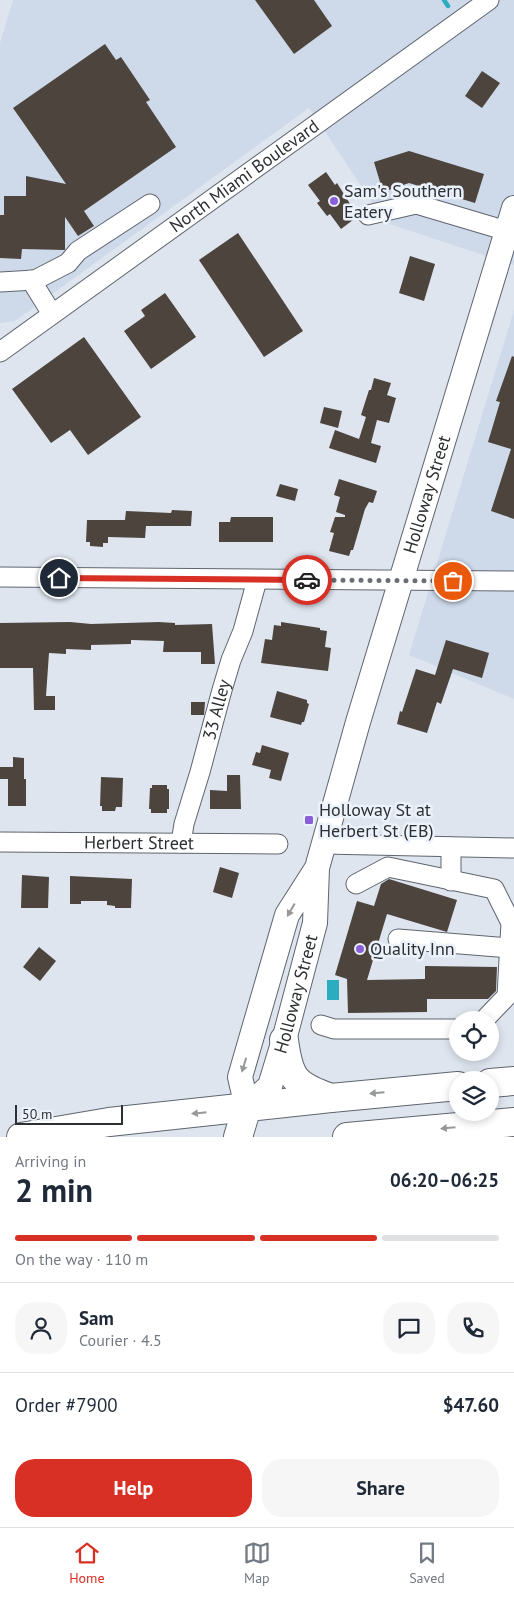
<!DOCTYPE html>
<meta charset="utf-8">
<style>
body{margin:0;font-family:"PT Sans",sans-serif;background:#f6f6f7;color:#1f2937;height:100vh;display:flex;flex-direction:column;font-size:19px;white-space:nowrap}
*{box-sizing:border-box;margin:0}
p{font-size:16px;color:#747a83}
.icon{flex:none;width:28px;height:28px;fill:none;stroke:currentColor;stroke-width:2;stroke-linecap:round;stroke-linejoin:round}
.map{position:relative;height:1137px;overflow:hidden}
.drawer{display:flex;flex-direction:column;background:#fff;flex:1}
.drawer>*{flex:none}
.fabs{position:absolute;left:449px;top:1011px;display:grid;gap:10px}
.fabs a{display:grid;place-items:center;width:50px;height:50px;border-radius:50%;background:#fff;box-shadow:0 2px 8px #0003;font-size:25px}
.scale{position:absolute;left:15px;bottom:12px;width:108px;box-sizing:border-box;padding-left:5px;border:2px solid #2d3033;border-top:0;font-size:14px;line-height:18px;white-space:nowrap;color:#2d3033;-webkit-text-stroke:4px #ebf2fc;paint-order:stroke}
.pin{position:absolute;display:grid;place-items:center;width:42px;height:42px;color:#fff;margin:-21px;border:2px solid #fff;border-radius:50%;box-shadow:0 1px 5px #0007}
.courier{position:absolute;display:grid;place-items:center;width:50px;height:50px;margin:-25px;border:4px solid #d93025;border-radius:50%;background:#fff;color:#222;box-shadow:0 1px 6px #0007}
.summary em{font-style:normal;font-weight:700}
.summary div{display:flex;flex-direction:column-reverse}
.summary{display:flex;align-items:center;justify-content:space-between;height:85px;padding:0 15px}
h1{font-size:32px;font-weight:700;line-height:38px}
.bar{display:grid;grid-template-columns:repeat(4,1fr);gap:8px 5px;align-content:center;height:60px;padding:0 15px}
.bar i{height:6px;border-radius:4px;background:#e0e1e3}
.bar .selected{background:#d93025}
.bar p{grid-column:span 4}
.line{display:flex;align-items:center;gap:12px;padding:0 15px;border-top:1px solid #e0e1e3}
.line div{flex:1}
.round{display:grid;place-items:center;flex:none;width:52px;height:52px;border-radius:20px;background:#f6f6f7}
.primary-button{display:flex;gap:10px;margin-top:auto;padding:10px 15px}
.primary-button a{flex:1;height:58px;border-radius:20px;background:#d93025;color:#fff;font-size:20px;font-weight:700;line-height:58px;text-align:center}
.primary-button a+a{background:#f6f6f7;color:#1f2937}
.tab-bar{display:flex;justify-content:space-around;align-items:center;height:70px;border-top:1px solid #e0e1e3;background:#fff;font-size:14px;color:#747a83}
.tab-bar a{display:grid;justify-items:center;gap:2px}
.tab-bar .selected{color:#d93025}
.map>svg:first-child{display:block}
</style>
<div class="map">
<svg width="514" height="1137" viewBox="0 0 514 1137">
<rect width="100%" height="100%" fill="#dee5ef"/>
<!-- built -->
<g fill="#cedaea">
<path d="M13,0h501v265l-128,-42 -77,-115 -294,213 -15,2v-280z"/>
<path d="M514,310v389l-105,-44z"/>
</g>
<!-- water -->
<rect fill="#2badbf" x="327" y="980" width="12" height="20"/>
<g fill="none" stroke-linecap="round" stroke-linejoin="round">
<!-- stream -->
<path stroke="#2badbf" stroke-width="4.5" d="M444,0l4,6"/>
</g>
<!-- building -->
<g fill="#4c443d">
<path d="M255,0h59l18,26 -38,28z"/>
<path d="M105,44l11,16 5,-3 29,43 -4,2 30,45 -92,64 10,15 -16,10 -13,-19v33l-43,-1 -1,10 -21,-1v-43h4v-19h22v-20l40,8 -53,-76z"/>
<path d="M482,71l18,12 -18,25 -17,-12z"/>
<path d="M409,151l75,23 -9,29 -66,-20 -26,9 -9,-30z"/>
<path d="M326,172l9,13 2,-2 20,32v2l-16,12 -11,-15 -3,2 -10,-13 3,-2 -12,-16z"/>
<path d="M238,233l65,98 -39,26 -65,-97z"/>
<path d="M410,256l25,8 -11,37 -25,-8z"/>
<path d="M165,293l31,44 -45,32 -27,-38 21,-15 -4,-6z"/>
<path d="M84,337l57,80 -53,38 -18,-25 -19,13 -39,-54z"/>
<path d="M512,356l2,1v162l-23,-8 20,-62 -23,-7 12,-40 -4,-1z"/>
<path d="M374,378l17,5 -4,12 9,3 -7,25 -12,-3 -6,23 10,3 -5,17 -47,-15 6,-18 24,9 7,-22 -5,-2 8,-25h2z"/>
<path d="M324,407l18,4 -4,17 -18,-5z"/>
<path d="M339,479l38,12 -4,12 -4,-1 -4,7 -12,41h-2l-2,6 -20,-5 5,-18 -4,-1 5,-15h10v-2l-9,-3 4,-15 -6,-2z"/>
<path d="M280,484l18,5 -3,12 -19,-5z"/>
<path d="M172,510l20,1 -1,15h-45l-1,12 -37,-1v6h-5v4l-13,-1v-4h-4l1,-22h38l1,-9 45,2z"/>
<path d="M231,517h42v25h-54v-20h11z"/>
<path d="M70,622l21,2 68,-2 16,1v2l37,-1 3,40h-14v-12h-38l1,-11 -33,-1v4l-40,1v5l-25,-1v5l-17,-1 -3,43h9v14h-21l-1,-42h-33v-45z"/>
<path d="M281,622l39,6v2l7,1 -2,16 6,1 -3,23 -67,-8 4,-24 7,1 2,-15 7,1z"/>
<path d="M446,640l43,13 -7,25 -29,-9 -12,35 -4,-2 -10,31 -30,-9 3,-13 2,1 14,-43 19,6z"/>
<path d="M277,691l30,9v3l2,1 -5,18h-2l-1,3 -31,-8z"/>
<path d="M191,702h14l-1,13h-13z"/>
<path d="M262,745l27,8 -8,28 -12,-3 2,-8 -19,-5 4,-13 4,1z"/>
<path d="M13,757l11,1v21h2v27h-18v-27h-8v-12h13z"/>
<path d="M227,775h13l1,34h-31v-19l17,1z"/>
<path d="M101,777l22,1 -1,29h-6l-1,4h-13v-5h-2z"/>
<path d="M152,785h15v4h2v20h-2v4h-16v-4h-2l1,-21h2z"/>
<path d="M220,867l19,6 -7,25 -19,-6z"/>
<path d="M22,875l27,2 -1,31h-27z"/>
<path d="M70,876l62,3 -1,29h-16v-2l-8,-1v-4h-26v3h-11z"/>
<path d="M389,879l68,21 -10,32 -60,-18 -20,66 58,-1v-13l72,1 -1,24 -8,8h-61v13l-79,1 -1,-34 -12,-4 22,-74 17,5 7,-22z"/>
<path d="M39,947l17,14 -16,20 -17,-14z"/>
</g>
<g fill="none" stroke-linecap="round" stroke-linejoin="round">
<!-- minor casing -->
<g stroke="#5f656e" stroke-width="21">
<g id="minor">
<path d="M368,215l48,-11 91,27"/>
<path d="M31,280l21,34"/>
<path d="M0,282l35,-2 33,-17 10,-12 72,-47"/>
<path id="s1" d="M0,352l489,-352"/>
<path d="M0,577l514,4"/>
<path id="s2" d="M0,842l278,2"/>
<path id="s3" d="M181,843l3,-19 16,-52 22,-82 9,-30 12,-29 14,-51"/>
<path d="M324,844l190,4"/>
<path d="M451,847v34"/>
<path d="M356,884l32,-17 106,22 17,34 -4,73 -23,24"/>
<path d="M398,939l112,9"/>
<path d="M321,1025l13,4h124"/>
</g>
</g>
<!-- major casing -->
<g stroke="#5f656e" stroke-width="26">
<g id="major">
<path id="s4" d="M317,868l-30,47 -47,162 7,30 23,-21 14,-46 31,-117 2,-55 41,-146 156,-514"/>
</g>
</g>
<!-- highway casing -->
<g stroke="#5f656e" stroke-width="30">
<g id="highway">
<path d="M284,1040c5,38 10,45 47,58"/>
<path d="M490,1083l24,-2"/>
<path d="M21,1137l88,-15 222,-24 127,-12"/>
<path d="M238,1137l9,-30"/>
<path d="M347,1137l167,-15"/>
</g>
</g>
<!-- minor -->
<use href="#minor" stroke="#fff" stroke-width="19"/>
<!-- major -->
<use href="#major" stroke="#fff" stroke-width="24"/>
<!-- highway -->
<use href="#highway" stroke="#fff" stroke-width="28"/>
</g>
<!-- one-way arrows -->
<defs><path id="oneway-solid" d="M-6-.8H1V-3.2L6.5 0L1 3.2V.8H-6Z" transform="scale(1.25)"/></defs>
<g fill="#969899">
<use href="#oneway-solid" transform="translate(291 910) rotate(120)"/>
<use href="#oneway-solid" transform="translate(244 1065) rotate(107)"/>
<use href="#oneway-solid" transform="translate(377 1093) rotate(175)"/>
<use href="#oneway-solid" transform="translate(199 1113) rotate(174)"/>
<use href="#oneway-solid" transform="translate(448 1128) rotate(175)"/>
</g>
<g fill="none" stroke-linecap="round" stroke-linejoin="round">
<!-- done -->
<path stroke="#6b6f75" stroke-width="5" stroke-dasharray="0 9" d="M307,580l146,1"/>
<!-- route -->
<path stroke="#d93025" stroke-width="6" d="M59,578l248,2"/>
</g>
<!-- markers -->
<g fill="#8a60da" stroke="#ebf2fc" stroke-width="2">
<circle cx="334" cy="201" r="5"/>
<rect x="304" y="815" width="10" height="10" rx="2.5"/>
<circle cx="360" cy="949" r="5"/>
</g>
<g text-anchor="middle" stroke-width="5" stroke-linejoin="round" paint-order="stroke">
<!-- street labels -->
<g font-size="18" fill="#2d3033" stroke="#ebf2fc">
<text dy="6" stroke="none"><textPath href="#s1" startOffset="301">North Miami Boulevard</textPath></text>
<text dy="6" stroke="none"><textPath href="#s4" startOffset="900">Holloway Street</textPath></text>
<text dy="6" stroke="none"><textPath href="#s3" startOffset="138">33 Alley</textPath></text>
<text dy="6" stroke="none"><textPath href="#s2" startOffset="139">Herbert Street</textPath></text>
<text dy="6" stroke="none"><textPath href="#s4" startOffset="382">Holloway Street</textPath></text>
</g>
<!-- poi labels -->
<g font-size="18" fill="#2d3033" stroke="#ebf2fc" text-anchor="start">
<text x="344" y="197">Sam's Southern<tspan x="344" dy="21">Eatery</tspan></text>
<text x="319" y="816">Holloway St at<tspan x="319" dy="21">Herbert St (EB)</tspan></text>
<text x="370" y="955">Quality Inn</text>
</g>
</g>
</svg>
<div class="fabs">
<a><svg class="icon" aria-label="locate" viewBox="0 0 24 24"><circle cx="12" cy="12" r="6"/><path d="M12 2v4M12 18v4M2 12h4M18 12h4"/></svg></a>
<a><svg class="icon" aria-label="layers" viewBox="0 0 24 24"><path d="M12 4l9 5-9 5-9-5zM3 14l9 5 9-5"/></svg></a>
</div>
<div class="scale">50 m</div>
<div class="pin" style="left:453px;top:581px;background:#ea580c"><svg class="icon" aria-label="bag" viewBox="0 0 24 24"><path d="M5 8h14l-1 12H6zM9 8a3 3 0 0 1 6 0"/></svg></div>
<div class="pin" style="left:59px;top:578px;background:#1f2937"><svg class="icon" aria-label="home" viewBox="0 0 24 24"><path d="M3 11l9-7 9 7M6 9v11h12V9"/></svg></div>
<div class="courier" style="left:307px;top:580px"><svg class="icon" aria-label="car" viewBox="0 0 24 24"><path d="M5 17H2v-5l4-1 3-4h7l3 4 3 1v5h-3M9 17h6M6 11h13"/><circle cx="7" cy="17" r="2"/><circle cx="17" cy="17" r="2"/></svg></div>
</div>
<section class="drawer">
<div class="summary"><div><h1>2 min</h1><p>Arriving in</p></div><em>06:20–06:25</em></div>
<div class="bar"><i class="selected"></i><i class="selected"></i><i class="selected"></i><i></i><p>On the way · 110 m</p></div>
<div class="line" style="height:90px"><a class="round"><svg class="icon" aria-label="person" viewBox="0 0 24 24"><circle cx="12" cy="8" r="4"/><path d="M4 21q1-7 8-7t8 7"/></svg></a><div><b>Sam</b><p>Courier · 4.5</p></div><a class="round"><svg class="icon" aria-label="chat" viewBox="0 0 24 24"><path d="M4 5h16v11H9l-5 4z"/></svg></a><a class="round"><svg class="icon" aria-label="phone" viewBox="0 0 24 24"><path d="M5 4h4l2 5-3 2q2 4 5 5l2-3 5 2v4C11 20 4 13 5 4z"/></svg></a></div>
<div class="line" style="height:65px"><div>Order #7900</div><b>$47.60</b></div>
<div class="primary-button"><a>Help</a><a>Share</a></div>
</section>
<nav class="tab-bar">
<a class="selected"><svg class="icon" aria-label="home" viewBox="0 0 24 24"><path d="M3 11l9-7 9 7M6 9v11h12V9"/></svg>Home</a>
<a><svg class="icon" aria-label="map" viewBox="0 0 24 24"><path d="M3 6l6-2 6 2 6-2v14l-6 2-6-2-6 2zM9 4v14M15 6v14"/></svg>Map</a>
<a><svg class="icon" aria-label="saved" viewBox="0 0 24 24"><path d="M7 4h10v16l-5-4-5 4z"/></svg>Saved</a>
</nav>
